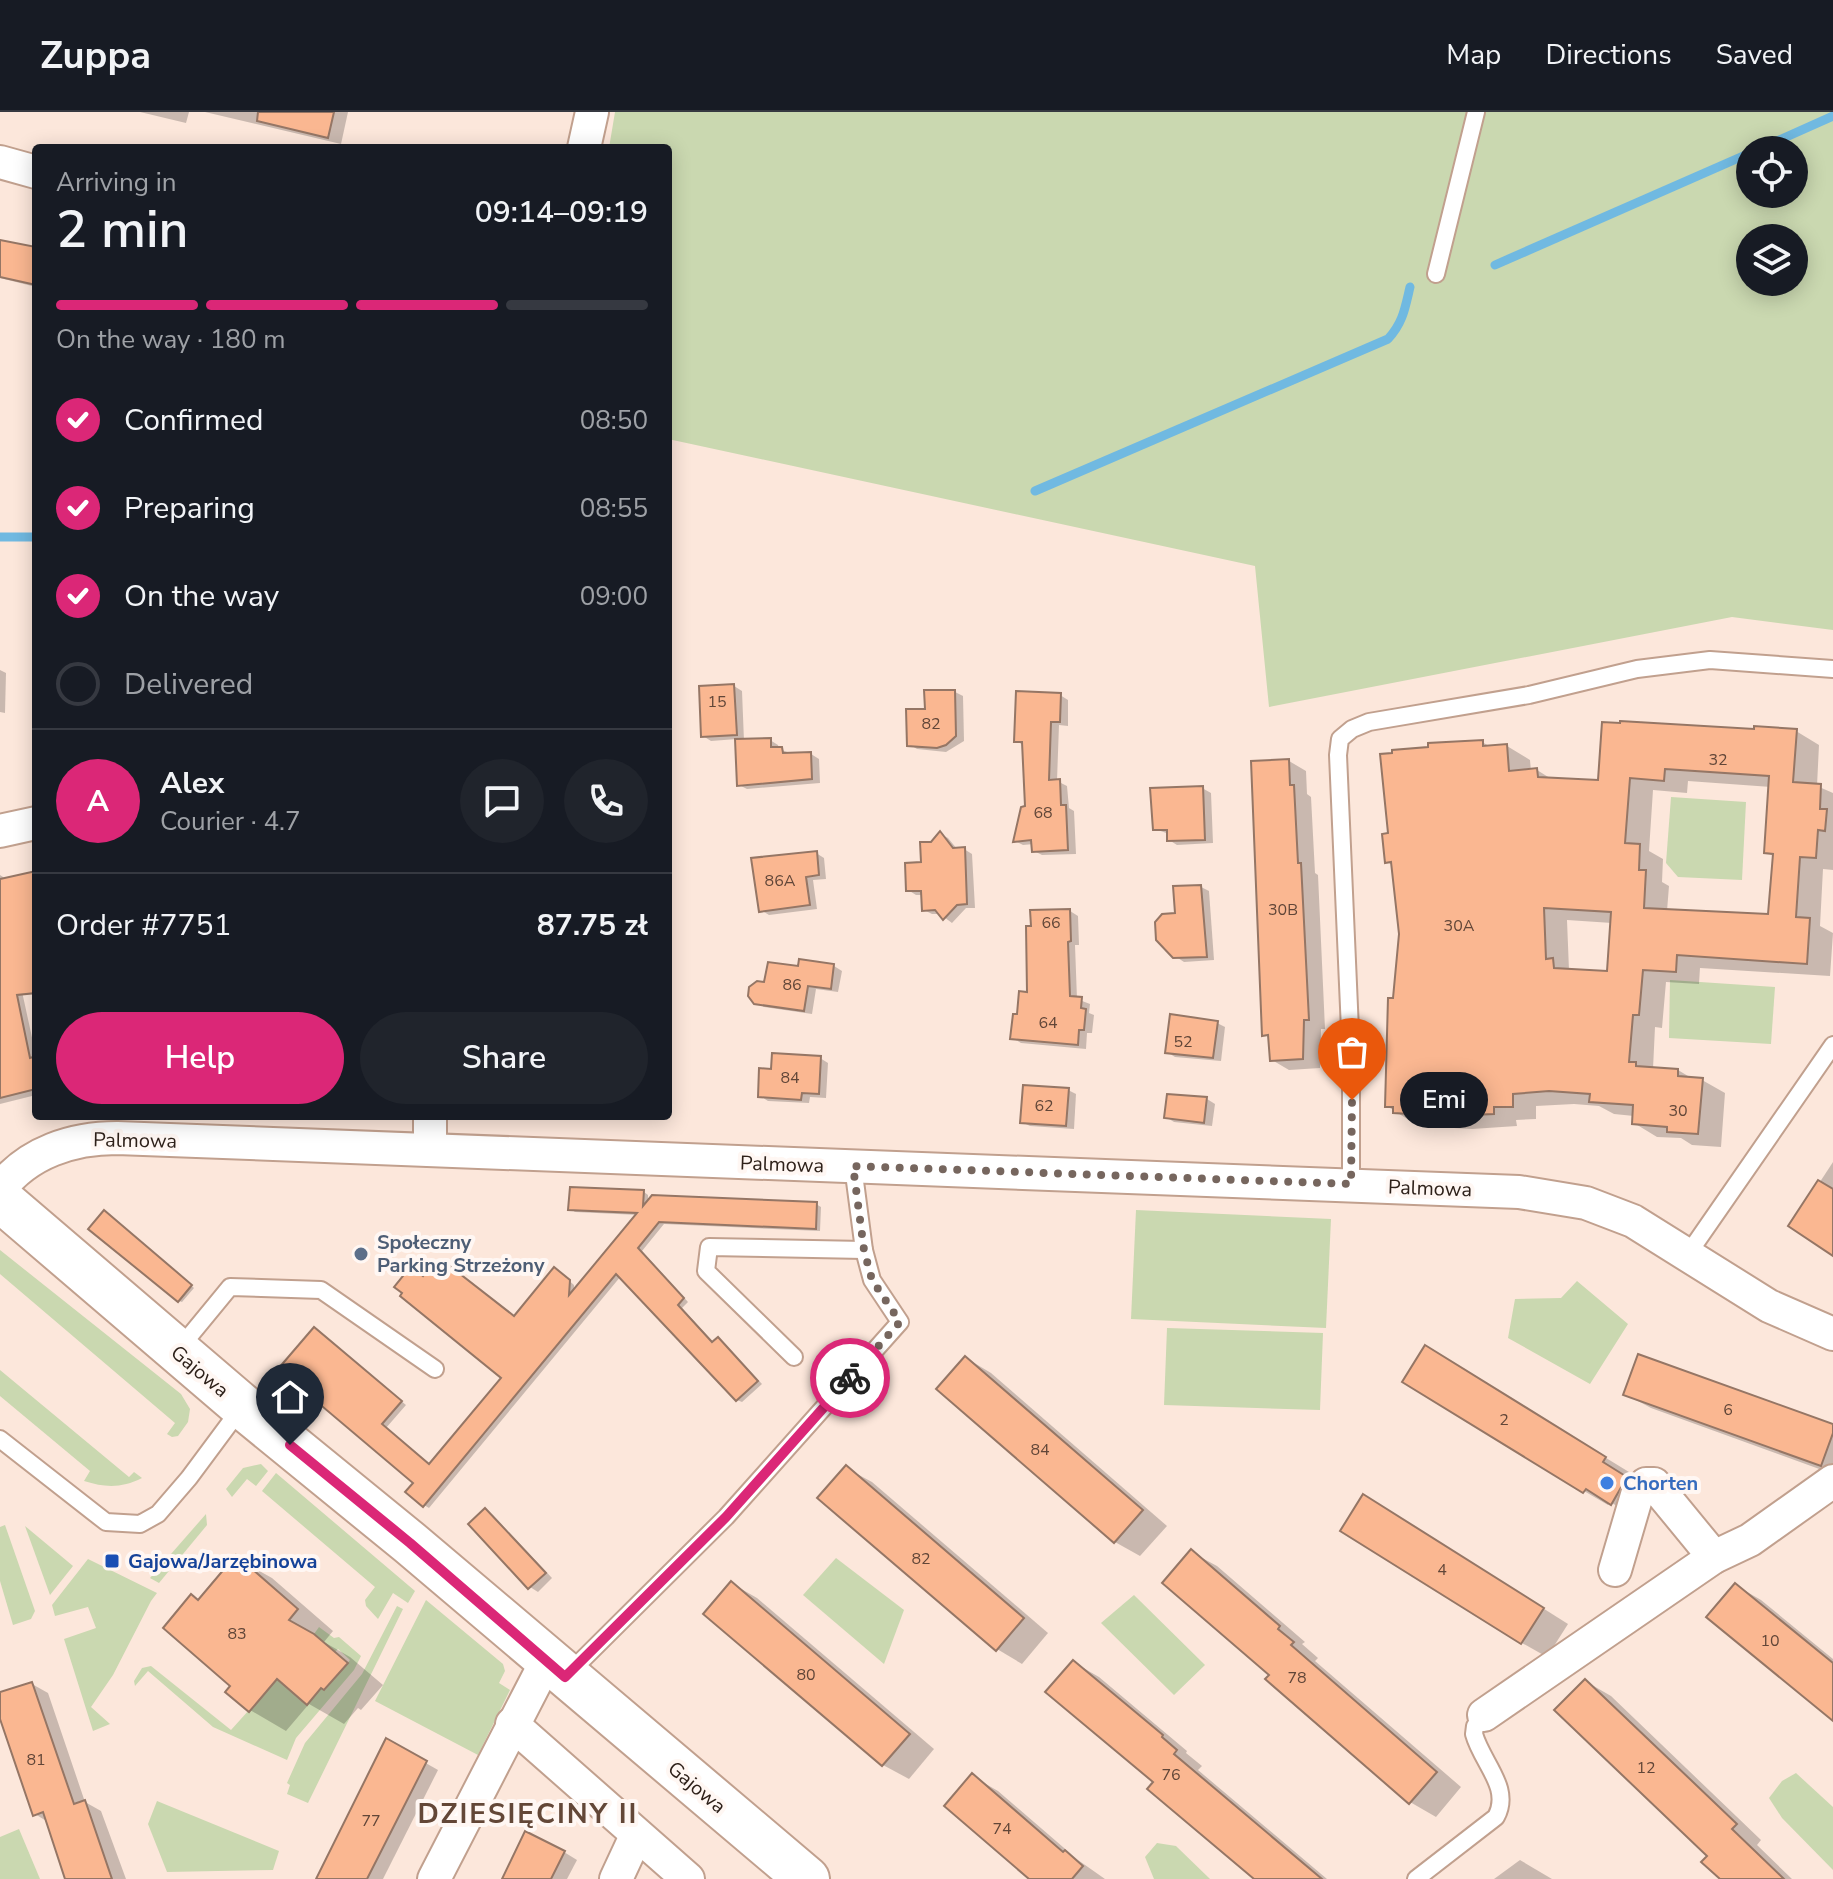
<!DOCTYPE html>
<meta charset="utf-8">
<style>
body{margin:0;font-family:"Nunito Sans",sans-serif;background:#20242c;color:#f1f3f6;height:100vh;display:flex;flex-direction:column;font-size:30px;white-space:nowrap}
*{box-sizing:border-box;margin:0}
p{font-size:26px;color:#9ea1a6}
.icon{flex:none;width:44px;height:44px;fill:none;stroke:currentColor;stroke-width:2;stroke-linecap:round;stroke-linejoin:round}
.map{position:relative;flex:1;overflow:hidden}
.side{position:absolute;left:32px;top:32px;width:640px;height:976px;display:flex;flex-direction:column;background:#171b24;border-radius:8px;box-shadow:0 4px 20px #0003}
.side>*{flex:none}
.buttons{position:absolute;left:1736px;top:24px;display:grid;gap:16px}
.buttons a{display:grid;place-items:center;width:72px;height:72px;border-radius:50%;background:#171b24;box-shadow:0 4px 20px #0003;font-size:40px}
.pin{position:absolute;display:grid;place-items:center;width:68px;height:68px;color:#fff;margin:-82px -34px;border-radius:50% 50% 50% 0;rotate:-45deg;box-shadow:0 0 8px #0007}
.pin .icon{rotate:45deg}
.courier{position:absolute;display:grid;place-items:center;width:80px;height:80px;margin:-40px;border:6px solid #db2777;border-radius:50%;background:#fff;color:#222;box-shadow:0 2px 10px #0007}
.bubble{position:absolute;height:56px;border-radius:28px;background:#171b24;box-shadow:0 4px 20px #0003;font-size:26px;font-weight:600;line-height:56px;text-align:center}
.headline em{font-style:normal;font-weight:600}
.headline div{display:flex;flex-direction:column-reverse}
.headline{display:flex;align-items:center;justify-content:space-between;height:136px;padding:0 24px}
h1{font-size:52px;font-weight:600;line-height:60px}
.bar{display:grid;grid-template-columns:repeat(4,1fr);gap:12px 8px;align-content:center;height:96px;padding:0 24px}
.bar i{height:10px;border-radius:6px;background:#363941}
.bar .current{background:#db2777}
.bar p{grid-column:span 4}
.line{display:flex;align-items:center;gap:20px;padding:0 24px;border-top:2px solid #363941}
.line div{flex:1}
.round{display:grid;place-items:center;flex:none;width:84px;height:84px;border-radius:42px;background:#20242c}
ol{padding:0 24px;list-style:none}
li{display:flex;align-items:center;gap:24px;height:88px}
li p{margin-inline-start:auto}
li .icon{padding:8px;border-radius:50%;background:#db2777;color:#fff;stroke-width:4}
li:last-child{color:#9ea1a6}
li i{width:44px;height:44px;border:4px solid #363941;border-radius:50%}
.cta{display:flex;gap:16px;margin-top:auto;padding:16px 24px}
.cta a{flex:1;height:92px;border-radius:48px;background:#db2777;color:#fff;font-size:32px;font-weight:600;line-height:92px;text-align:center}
.cta a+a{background:#20242c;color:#f1f3f6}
header{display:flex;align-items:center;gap:48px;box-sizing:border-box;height:112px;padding:0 40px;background:#171b24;border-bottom:2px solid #363941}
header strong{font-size:38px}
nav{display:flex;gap:44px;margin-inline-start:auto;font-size:28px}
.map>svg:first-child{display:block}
</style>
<header>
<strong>Zuppa</strong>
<nav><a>Map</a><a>Directions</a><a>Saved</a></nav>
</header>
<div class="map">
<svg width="1833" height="1767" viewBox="0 0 1833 1767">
<rect width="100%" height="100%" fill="#fce7db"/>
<!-- green -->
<g fill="#cad8b0" fill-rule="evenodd">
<path d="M615,0h1218v518l-101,-13 -463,90 -14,-141 -587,-127v-291h-59zM1750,38h44v44h-44zM1750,126h44v44h-44z"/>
<path d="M1671,685l75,5 -4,78 -64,-3 -12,-14z"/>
<path d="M1670,868l105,7 -4,57 -102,-6z"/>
<path d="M1136,1098l195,9 -5,109 -195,-9z"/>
<path d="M0,1138l181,144 9,15 -2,13 -10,14 -6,1 -5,-3 8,-11 -175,-149z"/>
<path d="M1577,1169l51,43 -38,60 -82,-46 7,-39 46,-1z"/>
<path d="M1167,1216l156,5 -3,77 -156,-5z"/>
<path d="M0,1258l129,107 5,-5 8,6c-20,10 -36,10 -58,3l6,-10 -90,-75z"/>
<path d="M261,1352l7,7 -12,15 -9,-7 -15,18 -6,-8 17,-21z"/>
<path d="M276,1361l139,118 -7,12 -15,-10 -15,26 -12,-13 -1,-6 10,-13 -113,-96z"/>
<path d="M206,1402l1,11 -48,58 -9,-5z"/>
<path d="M5,1413l30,86 -4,8 -18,6 -13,-44v-54z"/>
<path d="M25,1414l48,40 -23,29z"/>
<path d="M836,1446l68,52 -20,54 -81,-69z"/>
<path d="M88,1447l69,34 -6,8 -38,74 -22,32 19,17 -17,7 -29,-92 32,-11 -8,-21 -33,9 -3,-11z"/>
<path d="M1134,1483l71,70 -31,30 -73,-72z"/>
<path d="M426,1488l77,64 2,7 -6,12 11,7 -32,65 -103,-54z"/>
<path d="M397,1494l6,3 -95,194 -21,-9 3,-9 -3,-2 18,-40 57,-69z"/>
<path d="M319,1515l15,11 5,-1 22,19 -7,14 -58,68 -9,22 -74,-33 -65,-56 -13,15 -1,-5 8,-13 9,-2 80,64 46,-51 30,26 14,-17 4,2 25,-30 -12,-11 -3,3 -21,-18z"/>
<path d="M1796,1661l37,34v63l-51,-52 -13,-20 13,-17z"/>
<path d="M157,1689l122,50 -6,19 -106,2 -19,-48z"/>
<path d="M19,1717l21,50h-40v-42z"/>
<path d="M1157,1731l19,3 34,33h-56l-9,-22z"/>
</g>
<!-- shadow -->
<g fill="#0003" fill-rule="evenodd">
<path d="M140,0h49l-3,11z"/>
<path d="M205,0h143l-7,32z"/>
<path d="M0,135l36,2v38l-36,-9z"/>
<path d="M0,558l6,3 -1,40 -5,-1z"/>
<path d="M734,574l8,5 2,50 26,-1 8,5 1,4 11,4 21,1 8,5 1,24 -73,6 -8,-4 -2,-46 -26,2 -8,-5z"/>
<path d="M955,580l8,4 1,45 -18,11 -29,-3 -8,-5 18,-33z"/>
<path d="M1060,583l8,5v26l-9,-1 -2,56 10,5 2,22 5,3 2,43 -34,1 -8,-4v-7l-11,1 -8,-4 12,-33 -2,-62 -9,-5z"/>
<path d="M1796,619l23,14 -2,41 16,7v77l-10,-1 -3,57 13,7 -3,43 -130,-8 -1,16 -33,-2 -4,46 -7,-1 -2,42 25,1 15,9 9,1 23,13 -4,54 -29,-2 -11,-7 -24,-1 -23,-14v-7l-20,-2 -15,-8 -25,-2 -38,2v13l-20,1 1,6 -45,3 -54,-3 -31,-20 14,-172 -7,-68 -7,-4 4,-27 91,-93 9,5 16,-1 23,14 1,11 6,-1 16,10 47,3zM1688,669l83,6 -5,65 9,5 -6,59 -102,-5 2,-25 -7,-4 1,-23 -14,-8 4,-61 34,3zM1567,808l45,3 -3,50 -40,-3z"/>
<path d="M1289,649l17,10 1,23 4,3 4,76 3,2 7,154h-4l-1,39 -31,2 -17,-10 -1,-22 -7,-4z"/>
<path d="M1202,676l9,5 2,50 -36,2 -8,-5v-6l-14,-5z"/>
<path d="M940,722l8,4 9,11h7l8,5 3,54h-9l-14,15 -12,-9h-8l-8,-4 -1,-15h-7l-8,-5 24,-46z"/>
<path d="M816,741l8,5 2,21 -13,1 4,29 -48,6 -8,-5z"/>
<path d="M36,762v50l-18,49 18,83v39l-36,9v-229l6,4z"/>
<path d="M1201,775l8,4 5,69 -30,2 -9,-6 2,-41z"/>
<path d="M1070,799l8,5 1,29h-4l2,54 13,5 -1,9 5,2 -2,18h-5l-1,16 -65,-6 -8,-5 6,-22z"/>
<path d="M834,854l8,5 -4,21 -22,-3 -4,25 -48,-7 -9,-5 11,-18 34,-16z"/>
<path d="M1217,911l8,4 -4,34 -46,-4 -8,-5z"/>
<path d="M820,946l8,5 -2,35 -16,-1 -1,6 -41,-2 -8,-5 13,-25z"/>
<path d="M1068,978l8,4 -2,35 -44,-3 -8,-4z"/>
<path d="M1207,987l8,5 -3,22 -38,-4 -8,-5z"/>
<path d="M1833,1050v92l-42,-28z"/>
<path d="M644,1080l4,3v8l168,1 5,3 -1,24 -156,-7 -22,27 46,51 -6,6 32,35 4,-4 5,3 39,42 -20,18 -5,-2 -116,-124 -192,232 -5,-3 -8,-22 -97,-151 87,73 -20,23 44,38 73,-88 -79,-100 91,40 44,-46 15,13v8l65,-78 -64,-3 -4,-3z"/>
<path d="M122,1117l72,59 -12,14 -3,-1z"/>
<path d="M966,1246l25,15 176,153 -27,30 -25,-14z"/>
<path d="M1449,1250l180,110 -3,5 24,15 -14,25 -26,-15 -2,3 -24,-14 -179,-110z"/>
<path d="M1625,1282l208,32v48l-182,-66z"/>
<path d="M846,1356l26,14 176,151 -26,31 -25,-15z"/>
<path d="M485,1398l8,5 59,63 -14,14 -8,-5z"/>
<path d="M1389,1399l179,113 -21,33 -25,-14z"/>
<path d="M1191,1440l26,14 88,76 -3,2 16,14 -3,3 146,126 -25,30 -26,-15 -138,-127z"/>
<path d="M236,1446l36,20 61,53 -9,11 26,15 33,28 -22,25 -3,-2 -14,16 -35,-20 -23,27 -36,-21 -17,-24 -34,-85z"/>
<path d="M731,1471l26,15 177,151 -25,30 -26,-14z"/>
<path d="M1735,1473l26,15 72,59v59z"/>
<path d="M1073,1550l26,15 88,74 -1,2 16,13 -4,4 129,109h-69l-103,-97z"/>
<path d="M1585,1569l26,15 150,144 -4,5 35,34h-70l-12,-23z"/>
<path d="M32,1572l16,9 37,109 16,9 25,68h-57l-21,-57 -13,-8 -35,-101v-18z"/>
<path d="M387,1629l51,29 -55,109h-65z"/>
<path d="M972,1664l26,15 80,69 27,19h-74z"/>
<path d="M564,1740l13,8 -10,19h-63z"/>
<path d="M1520,1748l32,19h-58z"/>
</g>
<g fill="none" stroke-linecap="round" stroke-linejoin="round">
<!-- stream -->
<g stroke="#70b9e1" stroke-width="9">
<path d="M1757,38l76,-34"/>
<path d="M1495,153l255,-112"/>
<path d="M1035,379l353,-152c15,-16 17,-31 22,-52"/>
<path d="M0,425h36"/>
</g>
</g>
<!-- building -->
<g fill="#fab791" stroke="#957665" stroke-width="2" fill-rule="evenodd">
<path d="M258,0h76l-6,26 -71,-17z"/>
<path d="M0,128l36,7v38l-36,-8z"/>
<path d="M734,572l3,51 -36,2 -2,-51z"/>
<path d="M924,578h31l1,46 -10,9 -9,3 -30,-2 -1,-37h19z"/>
<path d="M1016,579l45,2 -1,29h-9l-2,58 11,-1 1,26h5l2,45 -36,2 -1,-12 -18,2 8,-35 4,-1 -3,-64h-8z"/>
<path d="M1620,609l134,8v-3l43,3 -4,53 28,2 -1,25h7l-2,22 -7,-1 -2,28 -16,-1 -4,60 14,1 -3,46 -130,-9 -1,17 -33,-2 -4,45h-6l-4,47h7v4l42,3v7l25,2 -5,56 -31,-2v-5l-35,-3 1,-19 -44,-3 1,-8 -41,-3 -36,3v13h-19v7l-47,2 -54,-3v-6h-8l3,-109h5l6,-64 -8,-72 -6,1 -3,-29 6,-1 -8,-79 12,-1v-3l36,-3v-4l55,-3v6l24,-2 2,27 28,-3 1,9 60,3 4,-58 18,1zM1665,657l104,7 -5,77 9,1 -5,60 -124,-6 2,-38h-7l1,-26 -15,-1 5,-65 34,3zM1544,796l67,4 -4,59 -53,-3 -1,-10 -7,1z"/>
<path d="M771,626v9h11l1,6 28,-1 1,27 -75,7 -2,-47z"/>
<path d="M1289,647l1,26h4l4,78h3l8,157h-5l-1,39 -33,2 -2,-26 -6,1 -11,-275z"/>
<path d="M1203,674l2,54 -38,1v-11h-14l-3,-42z"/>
<path d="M940,719l13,17 12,-1 2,57 -10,1 -14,15 -8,-10 -13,1 -1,-20h-15l-1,-28 16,-1 -1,-20h11z"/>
<path d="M817,739l2,24 -13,2 4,28 -51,7 -8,-54z"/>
<path d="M36,759v122l-19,2 13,63 3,-1 3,14v18l-36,9v-219z"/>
<path d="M1201,773l6,72 -34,1 -17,-18 -1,-18 7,-8 13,-1 -2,-27z"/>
<path d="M1070,797l1,32 -3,1 2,54 12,1 -1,11 5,1 -2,21h-5l-1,15 -68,-6 3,-25h4l2,-23 8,1 -1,-66h5l-1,-16z"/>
<path d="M799,847l35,5 -3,25 -23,-3 -4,25 -50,-7 -6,-8 1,-9 8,-6 7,1 4,-20 30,4z"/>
<path d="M1170,902l48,7 -5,37 -48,-5z"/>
<path d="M772,941l49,3 -2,38 -17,-1 -1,7 -43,-3 1,-29 12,1z"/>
<path d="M1023,973l46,3 -3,38 -46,-3z"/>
<path d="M1167,982l40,3 -3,26 -40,-5z"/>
<path d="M1818,1068l15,9v67l-45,-30z"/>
<path d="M570,1075l74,3 -1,16 9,-11 165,7 -1,27 -157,-7 -21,26 46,50 -6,7 34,37 6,-5 40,44 -22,20 -120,-127 -193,233 -18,-15 8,-9 -135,-114 36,-42 88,74 -20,23 47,40 72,-86 -101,-82 2,-3 -8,-6 17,-21 12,10 11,-13 7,6 5,-6 68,53 40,-49 16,13 -1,15 68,-82 -69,-3z"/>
<path d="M104,1098l88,75 -14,17 -90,-73z"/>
<path d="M1425,1233l181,112 -3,5 24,15 -16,28 -25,-16 -3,4 -181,-111z"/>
<path d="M1638,1242l195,70v9l-12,33 -198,-71z"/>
<path d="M965,1244l178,154 -29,33 -178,-154z"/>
<path d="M846,1353l178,153 -28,33 -179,-153z"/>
<path d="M1363,1382l181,114 -23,36 -181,-113z"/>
<path d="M485,1396l61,65 -18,16 -60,-65z"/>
<path d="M1191,1437l89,77 -2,3 16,13 -3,3 146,127 -28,32 -144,-125 4,-4 -107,-92z"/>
<path d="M236,1443l62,54 -9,11 25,14 34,29 -24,27 -3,-2 -14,17 -30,-26 -28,33 -24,-20 5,-6 -67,-58 28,-34 7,6z"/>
<path d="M731,1469l179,153 -28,32 -179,-152z"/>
<path d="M1735,1471l98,80v58l-127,-104z"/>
<path d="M1073,1548l90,75 -1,2 15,13 -3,4 148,125h-68l-107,-90 6,-7 -108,-90z"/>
<path d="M1585,1567l152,145 -5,5 52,50h-64l-19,-17 6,-6 -153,-146z"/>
<path d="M32,1570l42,122 11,-4 27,79h-47l-22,-67 -10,4 -33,-97v-27z"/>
<path d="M386,1626l41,23 -60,118h-51z"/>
<path d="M972,1661l91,79 2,-2 18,16 -11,13h-43l-85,-73z"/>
<path d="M525,1719l40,20 -14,28h-49z"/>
</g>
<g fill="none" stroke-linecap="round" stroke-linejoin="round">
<!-- lane casing -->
<g stroke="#c1a08e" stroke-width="20">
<g id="lane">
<path d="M1436,162l40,-162"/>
<path d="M1351,1072v-131l-13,-298 2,-16 12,-10 17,-7 160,-27 108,-26 73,-9 123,9"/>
<path d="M1688,1142l145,-209"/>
<path d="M179,1237l51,-62 91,3 114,79"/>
<path d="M794,1245l-88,-86 3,-24 155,3"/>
<path d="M0,1327l106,83 34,2 18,-10 31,-36 52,-70"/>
<path d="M569,1561l157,-156 174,-195 -28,-42 -8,-30 -11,-84"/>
<path d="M1416,1767l80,-62c16,-29 -14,-54 -22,-83l1,-8 9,-11"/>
</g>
</g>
<!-- street casing -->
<g stroke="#c1a08e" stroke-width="36">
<g id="street">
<path d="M584,36l8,-36"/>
<path d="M0,50l36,10"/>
<path d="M0,719l36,-8"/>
<path d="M430,1004v34"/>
<path d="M0,1077c28,-37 73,-51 117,-51l1402,54 67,11 47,18 136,85 64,28"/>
<path d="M1615,1458l22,-75 9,-11h8l60,73"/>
<path d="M1484,1603l230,-158 36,-17 83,-59"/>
<path d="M512,1612l176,155"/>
<path d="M434,1767l113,-219"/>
<path d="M616,1767l20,-43"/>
</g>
</g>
<!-- secondary casing -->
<g stroke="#c1a08e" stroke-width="48">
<path id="secondary" d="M0,1087l242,207 168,137 397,336"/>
</g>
<!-- lane -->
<use href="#lane" stroke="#fff" stroke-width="16"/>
<!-- street -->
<use href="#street" stroke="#fff" stroke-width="32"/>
<!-- secondary -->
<use href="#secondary" stroke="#fff" stroke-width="44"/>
</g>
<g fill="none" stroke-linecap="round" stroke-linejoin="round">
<!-- done -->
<path stroke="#76665e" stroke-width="8" stroke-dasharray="0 14.4" d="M850,1266l50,-56 -28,-42 -8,-30 -11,-84 498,18 1,-84"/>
<!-- route -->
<path stroke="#db2777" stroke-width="10" d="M290,1333l120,98 155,134 161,-160 124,-139"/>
</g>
<!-- markers -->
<circle fill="#5c6f8a" stroke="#fff7f3" stroke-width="3" cx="361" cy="1142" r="8"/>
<circle fill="#3f7fe0" stroke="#fff7f3" stroke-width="3" cx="1607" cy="1371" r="8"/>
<rect fill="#1a4fb4" stroke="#fff7f3" stroke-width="3" x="104" y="1441" width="16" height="16" rx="4"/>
<g text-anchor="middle" stroke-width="8" stroke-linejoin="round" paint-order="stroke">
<!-- number labels -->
<g font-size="16" fill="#614638">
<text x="717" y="595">15</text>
<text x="931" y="617">82</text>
<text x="1718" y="653">32</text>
<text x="1043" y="706">68</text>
<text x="780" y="774">86A</text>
<text x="1283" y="803">30B</text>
<text x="1051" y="816">66</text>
<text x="1459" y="819">30A</text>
<text x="792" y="878">86</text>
<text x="1048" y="916">64</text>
<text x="1183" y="935">52</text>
<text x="790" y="971">84</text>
<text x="1044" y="999">62</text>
<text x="1678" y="1004">30</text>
<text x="1728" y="1303">6</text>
<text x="1504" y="1313">2</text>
<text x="1040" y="1343">84</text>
<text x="921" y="1452">82</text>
<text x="1442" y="1463">4</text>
<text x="237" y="1527">83</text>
<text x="1770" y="1534">10</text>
<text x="806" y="1568">80</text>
<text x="1297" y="1571">78</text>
<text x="36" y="1653">81</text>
<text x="1646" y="1661">12</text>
<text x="1171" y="1668">76</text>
<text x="371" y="1714">77</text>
<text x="1002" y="1722">74</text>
</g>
<!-- street labels -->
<g font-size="20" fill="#2e211a" stroke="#fff7f3">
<text transform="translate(135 1028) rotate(1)" y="7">Palmowa</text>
<text transform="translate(782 1052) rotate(2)" y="7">Palmowa</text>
<text transform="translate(1430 1076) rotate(2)" y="7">Palmowa</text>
<text transform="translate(200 1259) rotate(40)" y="7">Gajowa</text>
<text transform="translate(697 1675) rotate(40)" y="7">Gajowa</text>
</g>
<!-- service labels -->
<g font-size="20" font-weight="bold" fill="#4e5e75" stroke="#fff7f3" text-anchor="start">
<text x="377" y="1137">Społeczny<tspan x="377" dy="23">Parking Strzeżony</tspan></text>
</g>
<!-- shop labels -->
<g font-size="20" font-weight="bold" fill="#366cbe" stroke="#fff7f3" text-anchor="start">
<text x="1623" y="1378">Chorten</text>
</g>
<!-- transit labels -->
<g font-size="20" font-weight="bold" fill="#164399" stroke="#fff7f3" text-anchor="start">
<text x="128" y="1456">Gajowa/Jarzębinowa</text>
</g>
<!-- district labels -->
<g font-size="28" font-weight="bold" letter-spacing="2" fill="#634737" stroke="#fff7f3">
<text x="528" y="1711">DZIESIĘCINY II</text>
</g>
</g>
</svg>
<div class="buttons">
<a><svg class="icon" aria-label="locate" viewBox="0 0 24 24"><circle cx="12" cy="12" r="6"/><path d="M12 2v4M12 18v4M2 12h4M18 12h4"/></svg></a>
<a><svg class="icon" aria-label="layers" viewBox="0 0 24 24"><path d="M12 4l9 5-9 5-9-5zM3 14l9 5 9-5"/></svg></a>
</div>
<div class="pin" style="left:1352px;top:988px;background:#ea580c"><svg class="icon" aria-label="bag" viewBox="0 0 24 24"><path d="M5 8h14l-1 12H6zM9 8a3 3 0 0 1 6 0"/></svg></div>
<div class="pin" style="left:290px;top:1333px;background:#1f2937"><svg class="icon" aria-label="home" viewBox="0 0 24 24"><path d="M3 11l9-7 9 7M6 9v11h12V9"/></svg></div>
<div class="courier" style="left:850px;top:1266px"><svg class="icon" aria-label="bike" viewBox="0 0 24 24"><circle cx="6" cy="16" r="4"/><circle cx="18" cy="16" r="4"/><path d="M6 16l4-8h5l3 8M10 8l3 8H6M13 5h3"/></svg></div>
<div class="bubble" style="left:1400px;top:960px;width:88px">Emi</div>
<section class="side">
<div class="headline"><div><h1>2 min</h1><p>Arriving in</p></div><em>09:14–09:19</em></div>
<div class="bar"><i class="current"></i><i class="current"></i><i class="current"></i><i></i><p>On the way · 180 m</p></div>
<ol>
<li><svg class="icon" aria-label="check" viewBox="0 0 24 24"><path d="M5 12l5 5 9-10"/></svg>Confirmed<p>08:50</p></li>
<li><svg class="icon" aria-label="check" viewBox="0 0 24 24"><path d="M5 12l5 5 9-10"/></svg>Preparing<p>08:55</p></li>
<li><svg class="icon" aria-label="check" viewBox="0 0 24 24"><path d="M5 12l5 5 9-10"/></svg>On the way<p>09:00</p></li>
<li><i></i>Delivered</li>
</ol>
<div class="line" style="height:144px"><b class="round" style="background:#db2777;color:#fff">A</b><div><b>Alex</b><p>Courier · 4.7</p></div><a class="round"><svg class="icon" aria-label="chat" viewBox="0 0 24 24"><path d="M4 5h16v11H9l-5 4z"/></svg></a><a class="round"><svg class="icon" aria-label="phone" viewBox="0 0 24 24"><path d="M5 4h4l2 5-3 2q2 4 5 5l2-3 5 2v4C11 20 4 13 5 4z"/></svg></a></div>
<div class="line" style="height:104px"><div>Order #7751</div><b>87.75 zł</b></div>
<div class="cta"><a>Help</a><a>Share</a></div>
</section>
</div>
